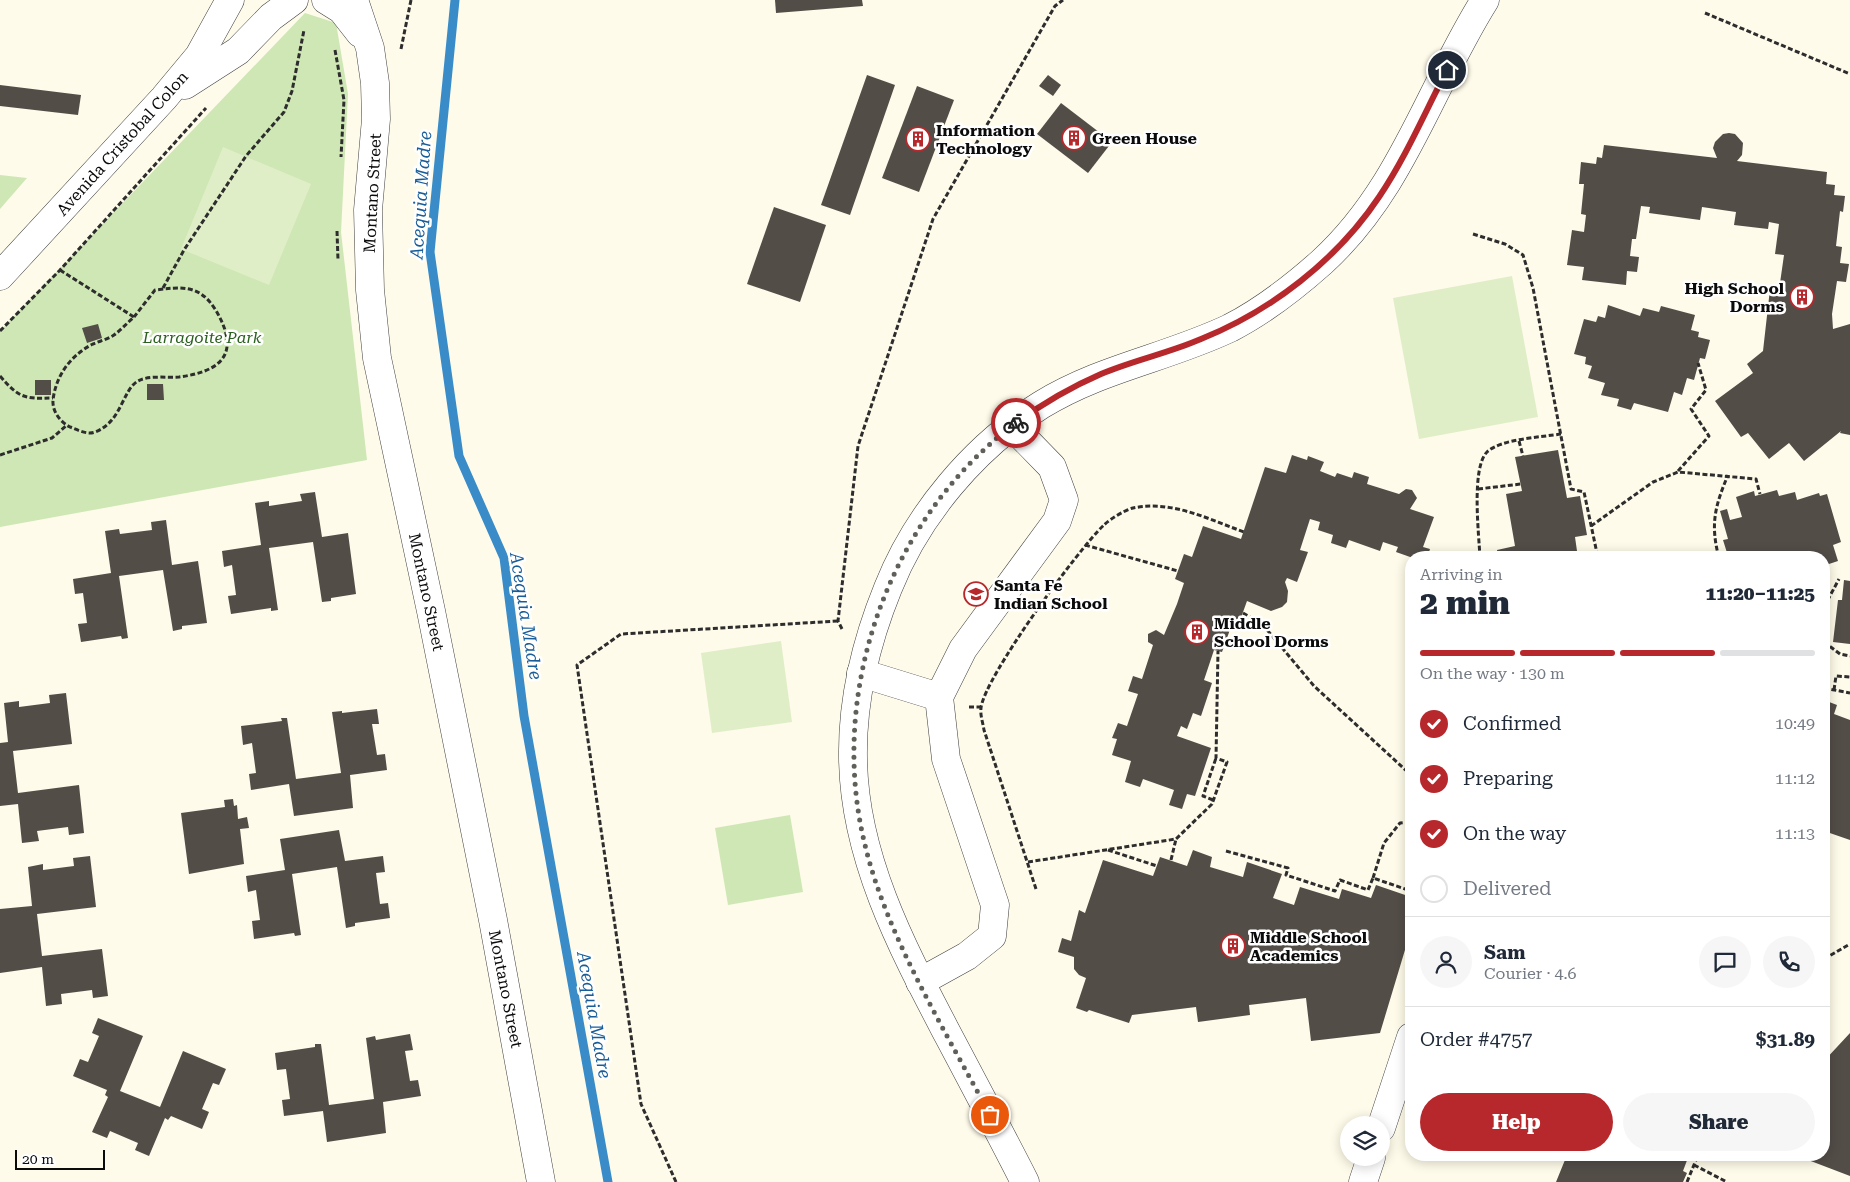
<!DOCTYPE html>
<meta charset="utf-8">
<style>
body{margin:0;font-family:"Roboto Serif",serif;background:#f6f6f7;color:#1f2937;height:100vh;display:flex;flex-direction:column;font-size:19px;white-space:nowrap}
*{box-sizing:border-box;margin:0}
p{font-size:16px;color:#747a83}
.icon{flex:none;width:28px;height:28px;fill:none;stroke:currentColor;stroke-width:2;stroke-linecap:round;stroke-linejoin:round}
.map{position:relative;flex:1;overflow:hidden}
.drawer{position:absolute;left:1405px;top:551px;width:425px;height:610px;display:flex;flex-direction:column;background:#fff;border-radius:20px;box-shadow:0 2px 12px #0003}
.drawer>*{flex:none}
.fabs{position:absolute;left:1340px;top:1116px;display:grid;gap:10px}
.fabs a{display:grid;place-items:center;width:50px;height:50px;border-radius:50%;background:#fff;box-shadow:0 2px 12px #0003;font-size:25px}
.scale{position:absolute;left:15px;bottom:12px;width:90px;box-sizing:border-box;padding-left:5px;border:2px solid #0b0b0b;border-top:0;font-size:14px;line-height:18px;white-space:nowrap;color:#0b0b0b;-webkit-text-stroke:4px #fff;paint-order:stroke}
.pin{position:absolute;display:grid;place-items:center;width:42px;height:42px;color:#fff;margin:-21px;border:2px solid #fff;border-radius:50%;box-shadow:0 1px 5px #0007}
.courier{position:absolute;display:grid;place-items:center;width:50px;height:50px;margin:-25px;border:4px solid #b6282b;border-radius:50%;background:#fff;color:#222;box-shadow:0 1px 6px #0007}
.summary em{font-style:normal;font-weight:800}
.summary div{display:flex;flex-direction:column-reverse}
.summary{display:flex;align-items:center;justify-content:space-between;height:85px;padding:0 15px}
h1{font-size:32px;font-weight:800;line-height:38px}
.bar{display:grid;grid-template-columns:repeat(4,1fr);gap:8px 5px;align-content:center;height:60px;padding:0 15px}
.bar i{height:6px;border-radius:4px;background:#e0e1e3}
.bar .active{background:#b6282b}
.bar p{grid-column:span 4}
.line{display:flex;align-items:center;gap:12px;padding:0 15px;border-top:1px solid #e0e1e3}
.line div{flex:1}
.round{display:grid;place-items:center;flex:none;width:52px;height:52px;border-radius:26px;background:#f6f6f7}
ol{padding:0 15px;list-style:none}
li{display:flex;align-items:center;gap:15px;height:55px}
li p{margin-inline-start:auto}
li .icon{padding:5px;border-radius:50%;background:#b6282b;color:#fff;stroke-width:4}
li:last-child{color:#747a83}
li i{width:28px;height:28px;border:2px solid #e0e1e3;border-radius:50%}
.primary-button{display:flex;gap:10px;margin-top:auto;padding:10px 15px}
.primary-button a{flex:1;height:58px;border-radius:30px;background:#b6282b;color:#fff;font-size:20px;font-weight:800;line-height:58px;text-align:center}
.primary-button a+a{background:#f6f6f7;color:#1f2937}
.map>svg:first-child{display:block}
</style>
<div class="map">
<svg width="1850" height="1182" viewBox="0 0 1850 1182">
<rect width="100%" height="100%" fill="#fefbea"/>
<!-- green -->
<g fill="#cee7b5">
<path d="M305,13l31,10 12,71 -7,138 26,228 -367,67v-196z"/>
<path d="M0,175l27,3 -27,31z"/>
<path d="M790,815l13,77 -75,13 -13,-77z"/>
</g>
<!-- pitch -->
<g fill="#e0eec7">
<path d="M223,147l88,37 -42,101 -88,-36z"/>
<path d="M1512,276l26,141 -119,22 -26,-141z"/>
<path d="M781,641l11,81 -80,11 -11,-80z"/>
</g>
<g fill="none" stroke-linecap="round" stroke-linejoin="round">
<!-- stream -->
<path stroke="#3a8cc8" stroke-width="9" d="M455,0l-25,252 29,204 45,102 20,158 84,466"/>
</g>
<!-- building -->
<g fill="#534d48">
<path d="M775,0h87l1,6 -87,7z"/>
<path d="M867,75l28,10 -45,130 -29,-10z"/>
<path d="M1048,75l13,10 -8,11 -14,-10z"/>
<path d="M0,85l81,10 -3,20 -78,-9z"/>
<path d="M917,86l37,14 -35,92 -37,-14z"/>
<path d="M1061,103l51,39 -24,31 -51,-39z"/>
<path d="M1729,133l6,1 8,9 -1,12 -5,6 90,11 -1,12 9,1 -1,10 11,1 -2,16 -3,-1 -4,35 6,1 -2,16 9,1 -3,18 -9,-1 -5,33 1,15 17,-5v111l-10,-2 1,-2 -37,30 -15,-18 -20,16 -21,-26 -7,4 -26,-36 38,-28 -6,-9 16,-13 7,-62 9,1 5,-35 -9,-1 4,-30 -10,-2 -1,7 -34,-4 2,-13 -34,-5 -2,13 -51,-7 1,-6 -9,-1 -5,33h-4l-2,17 9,1 -2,15 -10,-1 -1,14 -44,-5 2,-13 -17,-2 5,-35 12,2 2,-17 -5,-1 3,-30h-5l2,-22 15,2 1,-7 5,1 2,-13 113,13 -4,-10 2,-6 8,-8z"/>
<path d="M774,207l52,18 -26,77 -53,-18z"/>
<path d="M1608,305l32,11 3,-8 16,4 2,-6 34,9 -4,15 8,2 -1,5 12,3 -5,19 -5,-1 -6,22 -7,-2 -5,17 -8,-3 -6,20 -34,-9 -3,7 -14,-4 2,-7 -18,-4 4,-12 -17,-5 4,-12 -7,-2 1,-7 -12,-3 10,-35 12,3 2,-6 7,2z"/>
<path d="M98,324l4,14 -15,5 -5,-15z"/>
<rect x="35" y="380" width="16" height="15"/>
<path d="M147,384h16l1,16h-17z"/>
<path d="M1558,450l9,48 13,-2 7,39 -12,2 3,21h-80l-1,-8 18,-4 -9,-52 16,-3 -7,-34z"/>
<path d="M1292,455l15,5 1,-4 16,6 -4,9 15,6 2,-4 15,5 2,-6 15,5 -2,7 32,10 7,-5 6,1 5,8 -7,11 24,8 -11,30 7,2 -3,9h-14l-17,-6 2,-5 -15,-5 -3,9 -31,-11 -3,8 -15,-5 2,-8 -15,-5 2,-8 -10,-3 -10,31 8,2 -11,30 -10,-4 -2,4 3,9 -1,11 -5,5 -11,4 -24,-10 -9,25 -6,-2 -10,28 -8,-2 -10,30 8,3 -11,33 -8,-3 -6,16 -6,-3 -4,10 34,12 -16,48 -8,-2 -5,15 -13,-4 5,-15 -31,-11 -3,8 -15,-5 6,-21 -19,-6 5,-16 -5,-1 6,-15 9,3 11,-32 -10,-3 5,-15 9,3 11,-34 -5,-3v-8l8,-4 8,5 13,-31 7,-21 -9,-4 9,-25 8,3 11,-31 38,13 24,-72 21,6z"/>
<path d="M1777,490l2,6 16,-4 2,8 22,-7 1,3 7,-2 14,48 -8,3 5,16 -12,4 4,16 -6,2v-25h-86l-1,-4 -9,2 -5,-16 5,-1 -8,-28 7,-2 3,11 12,-3 -6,-20 18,-6 1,5z"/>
<path d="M315,492l7,45 26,-4 8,61 -25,4v3l-9,1 -9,-60 -44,6 9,62 -7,1v-3l-40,6 -3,-18 8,-1 -4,-30 -8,2 -2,-16 39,-6 -6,-42 14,-2v5l33,-5 -2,-7z"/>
<path d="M166,520l6,45 26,-4 9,62 -25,3v3l-9,2 -10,-61 -44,6 9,62 -6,1 -1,-3 -40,6 -3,-18 9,-1 -4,-30 -8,1 -2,-15 38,-6 -6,-42 14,-2 1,5 32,-4 -1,-8z"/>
<path d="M1844,580l6,1v63l-17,-2 5,-42h4z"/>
<path d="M66,693l6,51 -59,7 5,42 61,-8 5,48 -15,2 -1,-8 -31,4 2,10 -17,2 -4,-39 -18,2v-63l8,-1 -4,-39 15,-2v6l31,-4 -1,-8z"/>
<path d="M1824,700l13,5 -3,9 16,6v120l-26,-9z"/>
<path d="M377,709l2,15h-7l5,31 8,-1 2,16 -37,5 3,33 -59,8 -5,-32 -38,6 -2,-16 7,-1 -4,-30 -9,2 -2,-19 41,-5 -1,-3h6l9,61 45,-6 -9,-61 10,-1v2z"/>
<path d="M233,799l1,7 3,-1 1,14 9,-2 2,11 -9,1 4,35 -55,10 -8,-61 44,-6 -1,-7z"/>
<path d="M339,830l6,31 38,-5 2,16 -9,1 4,31 8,-1 2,15 -35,5v3l-9,2 -9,-61 -45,7 9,61 -6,1 -1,-3 -40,6 -2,-18 8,-1 -4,-30 -8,2 -2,-16 39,-6 -5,-31z"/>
<path d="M1193,850l19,7 -2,10 33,10 4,-15 35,12 -9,24 21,7 6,-18 39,12 3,-10 29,9 5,-13 35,12v33l-31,103 -69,8 -5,-43 -57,7 1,10 -52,7 -2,-15 -64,8 -3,8 -40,-13 -2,2 -11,-4 10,-30 -7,-3 -5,-6v-12l-16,-5 4,-14 9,3 8,-31 6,3 18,-53 50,16 7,-19 27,9z"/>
<path d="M90,856l6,51 -59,7 5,42 60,-7 6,47 -15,2 -1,-8 -31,4 1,10 -16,2 -4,-39 -42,6v-64l32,-3 -4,-39 15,-3v6l31,-4 -1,-8z"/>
<path d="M98,1018l45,18 -23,55 40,16 23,-56 43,18 -7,16 -6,-2 -11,26 7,3 -7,17 -31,-13 -3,4 -3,-2 -16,38 -14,-6 3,-7 -28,-12 -3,7 -15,-6 16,-35 -3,-2 2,-5 -34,-14 7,-17 8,3 11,-26 -7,-3z"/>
<path d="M1850,1033v143l-55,-21h29v-94z"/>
<path d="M410,1034l3,16 -8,1 5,30 8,-1 3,16 -38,6 3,31 -59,9 -4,-31 -39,5 -2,-16 8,-1 -4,-30 -9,1 -2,-17 40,-6v-3h6l8,61 45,-6 -8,-61 9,-2 1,4z"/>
<path d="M1567,1155h122l-6,16 4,2 -4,9h-127z"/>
</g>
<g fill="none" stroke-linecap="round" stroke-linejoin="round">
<!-- minor casing -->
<g stroke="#3e3e3e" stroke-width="29">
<g id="minor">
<path d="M326,0l16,10 18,23"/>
<path d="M354,0l16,48 5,35 1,36 -8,91 2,80 7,68 54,253 62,309 48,262"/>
<path d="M185,85l53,-34 33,-34 23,-17"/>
<path d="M0,276l164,-178 35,-42 31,-56"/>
<path d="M861,673l78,24"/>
<path d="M920,982l47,-26 25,-20 3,-31 -49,-146 -7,-62 24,-48 94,-128 7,-21 -12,-33 -40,-41"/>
<path d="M1381,1128l30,-91"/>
<path d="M1025,1182c-25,-49 -51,-98 -77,-147 -45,-86 -94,-177 -95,-277 -1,-58 13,-116 35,-170 29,-73 86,-141 153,-183 60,-37 126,-47 189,-77 33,-17 64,-41 92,-66 80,-73 107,-173 163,-262"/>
<path d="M1363,1182l8,-24"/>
</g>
</g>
<!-- path -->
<g stroke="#2d2d2d" stroke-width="3" stroke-dasharray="5 2.5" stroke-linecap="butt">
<path d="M1705,13l145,61"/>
<path d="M401,49l10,-49"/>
<path d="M335,50l9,50 -3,57"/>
<path d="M337,231l1,29"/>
<path d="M1473,234l32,10 18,11 10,33 38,201 13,3 14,66"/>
<path d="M60,270l74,47c-7,6 -13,13 -20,18 -6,4 -14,6 -21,9 -22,11 -37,31 -40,56 -1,11 7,22 17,27 8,3 17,8 25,5 27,-10 27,-42 43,-51 11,-6 29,-3 41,-4 47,-6 61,-27 36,-68 -16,-25 -34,-22 -60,-19l-21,27"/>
<path d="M163,288l21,-38 62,-94 38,-44 8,-21 12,-61"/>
<path d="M0,331l60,-61 146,-162"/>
<path d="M0,376c19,22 24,23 53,22"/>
<path d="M1519,441l4,15"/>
<path d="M0,455l52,-17 15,-13"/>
<path d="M1678,471l31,-35 -18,-27 15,-19 -8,-27"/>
<path d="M1478,489l43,-5"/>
<path d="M1591,526l62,-44 25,-10 78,7 4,15"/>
<path d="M1085,545l93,26"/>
<path d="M1479,557l19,-3"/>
<path d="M1480,558c-1,-23 -9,-90 7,-106 13,-13 55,-15 74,-18"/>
<path d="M1719,558c-9,-34 -4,-52 9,-83"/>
<path d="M1824,607l15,-28"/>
<path d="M1243,613l20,12 51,61 97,89"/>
<path d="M842,629l-4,-8 20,-175 75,-227 122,-213 8,-6"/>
<path d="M1824,642l16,12 10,2"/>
<path d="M1824,688l26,5"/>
<path d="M1834,690l2,-14 14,1"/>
<path d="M969,707h12"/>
<path d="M1213,800l-10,-4 13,-38"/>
<path d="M1108,850l49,16"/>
<path d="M1226,851l62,17 -2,7 49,16 5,-11 28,10 5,-12 38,13"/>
<path d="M1171,860l5,-21"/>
<path d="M1028,862l148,-23 36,-35 15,-42 -11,-4 2,-107"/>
<path d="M1373,878l11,-35 16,-20 11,-1"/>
<path d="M1036,889l-52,-159c-1,-7 -4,-15 -3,-22 3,-30 98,-160 123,-183 6,-6 21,-15 29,-17 39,-8 75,11 111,24"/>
<path d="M1824,959l26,-15"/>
<path d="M1694,1165l33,17"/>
<path d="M676,1182l-35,-78 -64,-439 44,-31 217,-13"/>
<path d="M1687,1182l11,-27"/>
</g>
<!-- minor -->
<use href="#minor" stroke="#fff" stroke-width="28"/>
</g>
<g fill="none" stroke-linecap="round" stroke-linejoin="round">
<!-- done -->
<path stroke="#605f59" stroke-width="5" stroke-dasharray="0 9" d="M990,1115c-44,-83 -103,-178 -125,-270 -38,-153 24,-328 151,-422"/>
<!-- route -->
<path stroke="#b6282b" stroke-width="6" d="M1016,423c26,-19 55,-36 85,-49 33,-14 68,-21 100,-35 70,-28 136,-79 178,-142 27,-40 46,-85 68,-127"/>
</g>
<!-- icons -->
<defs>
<g id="building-ring" transform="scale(1.25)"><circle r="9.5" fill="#fff" stroke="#b6282b" stroke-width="1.5"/><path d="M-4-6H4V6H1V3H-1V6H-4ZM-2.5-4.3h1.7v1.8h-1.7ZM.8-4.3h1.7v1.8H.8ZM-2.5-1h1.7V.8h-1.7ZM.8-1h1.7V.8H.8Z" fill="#b6282b"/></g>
<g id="school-ring" transform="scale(1.25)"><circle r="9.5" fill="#fff" stroke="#b6282b" stroke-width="1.5"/><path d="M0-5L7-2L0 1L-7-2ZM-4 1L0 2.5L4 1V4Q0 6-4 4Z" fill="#b6282b"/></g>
</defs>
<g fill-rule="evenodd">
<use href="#building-ring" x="1074" y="138"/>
<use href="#building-ring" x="918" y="139"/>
<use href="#building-ring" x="1802" y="297"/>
<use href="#school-ring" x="976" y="594"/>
<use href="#building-ring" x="1197" y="632"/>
<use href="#building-ring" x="1233" y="946"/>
</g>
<g text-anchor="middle" stroke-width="5" stroke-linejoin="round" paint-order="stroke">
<!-- poi labels -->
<g font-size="16" font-weight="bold" fill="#0b0b0b" stroke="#fff" text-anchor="start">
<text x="936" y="136">Information<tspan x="936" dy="18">Technology</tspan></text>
<text x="1092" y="144">Green House</text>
<text x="1784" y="294" text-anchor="end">High School<tspan x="1784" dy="18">Dorms</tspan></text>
<text x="994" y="591">Santa Fe<tspan x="994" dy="18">Indian School</tspan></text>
<text x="1214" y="629">Middle<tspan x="1214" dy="18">School Dorms</tspan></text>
<text x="1250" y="943">Middle School<tspan x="1250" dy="18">Academics</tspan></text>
</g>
<!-- street labels -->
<g font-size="16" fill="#0b0b0b" stroke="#fff">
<text transform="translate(122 143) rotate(-48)" y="6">Avenida Cristobal Colon</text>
<text transform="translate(372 193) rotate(-87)" y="6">Montano Street</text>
<text transform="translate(427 592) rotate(78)" y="6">Montano Street</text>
<text transform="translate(506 989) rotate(79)" y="6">Montano Street</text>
</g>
<!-- park labels -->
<g font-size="16" font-style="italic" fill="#2a601e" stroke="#fff">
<text x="202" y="343">Larragoite Park</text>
</g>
<!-- water labels -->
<g font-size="18" font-style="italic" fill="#195d98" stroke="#fff">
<text transform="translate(421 195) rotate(-86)" y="6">Acequia Madre</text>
<text transform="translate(526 616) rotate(81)" y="6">Acequia Madre</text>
<text transform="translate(594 1015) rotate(80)" y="6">Acequia Madre</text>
</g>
</g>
</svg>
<div class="fabs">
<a><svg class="icon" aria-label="layers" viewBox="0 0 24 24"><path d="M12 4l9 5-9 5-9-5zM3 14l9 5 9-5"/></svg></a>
</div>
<div class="scale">20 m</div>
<div class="pin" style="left:990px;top:1115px;background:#ea580c"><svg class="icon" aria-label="bag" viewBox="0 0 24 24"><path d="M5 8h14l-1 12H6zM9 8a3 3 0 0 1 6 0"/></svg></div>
<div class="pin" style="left:1447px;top:70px;background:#1f2937"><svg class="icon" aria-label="home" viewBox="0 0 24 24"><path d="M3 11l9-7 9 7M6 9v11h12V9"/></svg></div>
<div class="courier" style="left:1016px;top:423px"><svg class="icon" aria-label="bike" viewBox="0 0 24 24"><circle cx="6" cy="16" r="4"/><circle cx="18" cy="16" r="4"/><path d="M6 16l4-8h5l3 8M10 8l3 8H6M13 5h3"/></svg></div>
<section class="drawer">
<div class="summary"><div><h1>2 min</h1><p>Arriving in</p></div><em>11:20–11:25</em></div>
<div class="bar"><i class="active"></i><i class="active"></i><i class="active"></i><i></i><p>On the way · 130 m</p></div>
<ol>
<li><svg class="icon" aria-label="check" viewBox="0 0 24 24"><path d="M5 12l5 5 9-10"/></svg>Confirmed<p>10:49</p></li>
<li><svg class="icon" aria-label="check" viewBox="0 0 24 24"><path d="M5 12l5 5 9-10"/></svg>Preparing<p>11:12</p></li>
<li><svg class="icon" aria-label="check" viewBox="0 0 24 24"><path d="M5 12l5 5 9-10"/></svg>On the way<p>11:13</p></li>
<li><i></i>Delivered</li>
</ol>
<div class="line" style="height:90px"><a class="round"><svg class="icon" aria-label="person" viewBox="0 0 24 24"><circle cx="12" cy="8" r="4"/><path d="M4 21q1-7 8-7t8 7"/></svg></a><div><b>Sam</b><p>Courier · 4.6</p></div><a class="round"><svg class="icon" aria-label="chat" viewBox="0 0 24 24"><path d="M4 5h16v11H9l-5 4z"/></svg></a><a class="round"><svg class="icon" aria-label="phone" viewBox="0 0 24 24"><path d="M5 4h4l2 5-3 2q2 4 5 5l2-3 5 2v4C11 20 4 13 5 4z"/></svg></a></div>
<div class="line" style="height:65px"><div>Order #4757</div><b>$31.89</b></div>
<div class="primary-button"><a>Help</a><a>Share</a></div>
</section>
</div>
